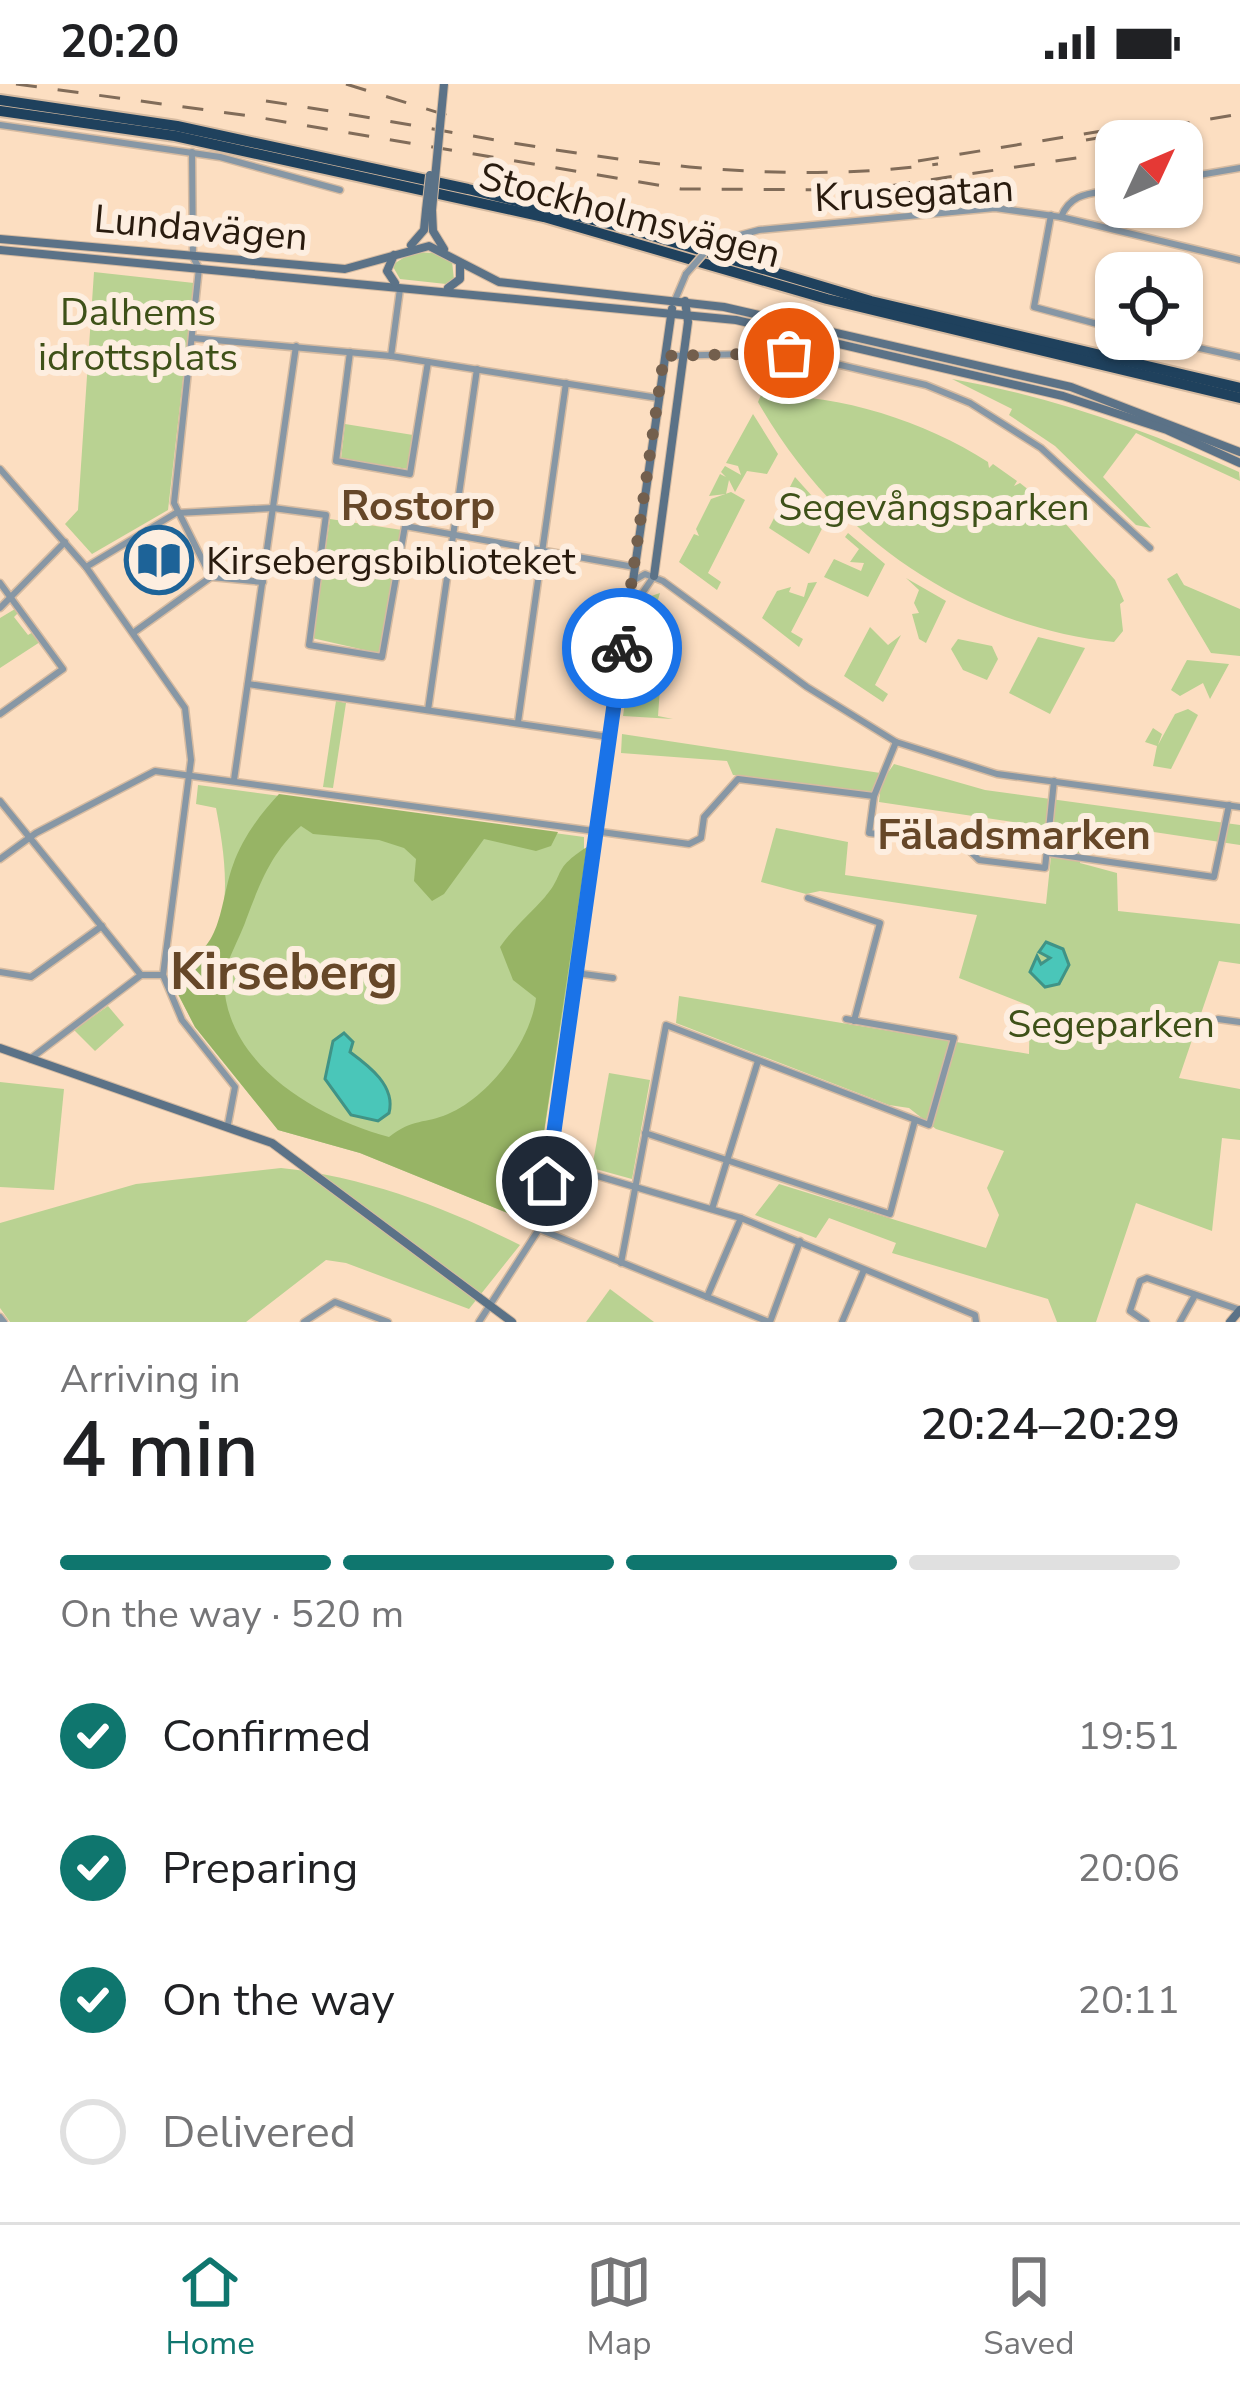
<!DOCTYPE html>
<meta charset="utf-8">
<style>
body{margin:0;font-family:"Nunito Sans",sans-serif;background:#f6f6f6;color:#202124;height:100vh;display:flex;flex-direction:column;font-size:45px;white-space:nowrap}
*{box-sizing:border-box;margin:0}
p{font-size:39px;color:#757577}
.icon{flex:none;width:66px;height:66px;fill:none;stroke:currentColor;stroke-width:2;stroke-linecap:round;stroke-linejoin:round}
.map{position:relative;height:1238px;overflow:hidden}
.drawer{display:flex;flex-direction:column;background:#fff;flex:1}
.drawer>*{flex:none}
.needle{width:78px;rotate:46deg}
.fabs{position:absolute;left:1095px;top:36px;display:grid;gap:24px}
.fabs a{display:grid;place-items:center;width:108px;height:108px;border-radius:24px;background:#fff;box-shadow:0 3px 9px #0004;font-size:60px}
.pin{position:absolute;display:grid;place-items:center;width:102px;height:102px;color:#fff;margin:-51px;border:6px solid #fff;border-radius:50%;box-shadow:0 3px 12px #0007}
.courier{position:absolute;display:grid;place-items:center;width:120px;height:120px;margin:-60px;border:9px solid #1a73e8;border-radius:50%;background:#fff;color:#222;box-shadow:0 3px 15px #0007}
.overview em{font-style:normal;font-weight:600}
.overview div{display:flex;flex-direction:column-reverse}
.overview{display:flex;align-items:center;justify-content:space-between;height:204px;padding:0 60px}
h1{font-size:78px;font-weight:600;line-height:90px}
.bar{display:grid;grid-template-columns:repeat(4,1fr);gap:18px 12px;align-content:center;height:144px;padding:0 60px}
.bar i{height:15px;border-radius:9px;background:#e0e0e0}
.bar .selected{background:#0f766e}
.bar p{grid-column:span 4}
ol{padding:0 60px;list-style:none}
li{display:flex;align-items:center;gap:36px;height:132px}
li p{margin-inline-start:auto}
li .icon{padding:12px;border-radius:50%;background:#0f766e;color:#fff;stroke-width:4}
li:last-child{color:#757577}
li i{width:66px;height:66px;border:6px solid #e0e0e0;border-radius:50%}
.status{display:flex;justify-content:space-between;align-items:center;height:84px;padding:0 60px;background:#fff;direction:ltr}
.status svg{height:33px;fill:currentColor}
.tabs{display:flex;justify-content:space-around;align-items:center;height:168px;border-top:3px solid #e0e0e0;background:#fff;font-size:33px;color:#757577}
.tabs a{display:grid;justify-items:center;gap:6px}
.tabs .selected{color:#0f766e}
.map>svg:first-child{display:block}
</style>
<div class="status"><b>20:20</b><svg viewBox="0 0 49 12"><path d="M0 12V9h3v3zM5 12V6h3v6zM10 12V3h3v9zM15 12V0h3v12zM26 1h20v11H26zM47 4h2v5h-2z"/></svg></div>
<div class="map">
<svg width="1240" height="1238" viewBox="0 0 1240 1238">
<rect width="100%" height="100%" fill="#fcdec1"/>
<!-- green -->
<g fill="#b9d292">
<path d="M413,168l22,1 17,8 2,19 -8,4 -46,-5 -8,-14z"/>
<path d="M94,188l100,11 -26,227 -76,44 -27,-30 13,-14z"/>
<path d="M952,295c101,18 194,51 287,93l1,9 -104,-48 -33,44 48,51 -15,-3 -81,-79 -46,-31 3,-6z"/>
<path d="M761,311c77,-1 162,25 227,67l1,6 4,-4 24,17 -3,5 6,-3 20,16 -4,6 17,14 4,-5 58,66 9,21 -4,3 3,27 -9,11c-153,-16 -281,-108 -356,-240z"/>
<path d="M753,330l25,40 -11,20 -20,-3 -12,21 -6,-12 -3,14 -17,2 11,-22 6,3 -5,-5 4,-6 16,9 -3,-9 -12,-3z"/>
<path d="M345,340l68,11 -5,34 -67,-10z"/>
<path d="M795,393l34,38 -20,39 -40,-26z"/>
<path d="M731,408l14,8 -37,73 13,9 -4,8 -38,-28 15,-28 5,2 -3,-7 15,-30z"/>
<path d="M330,435l72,11 -17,118 -7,5 -66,-15z"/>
<path d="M848,449l37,31 -17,33 -44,-20 10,-18 27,12 3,-8 -14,-1 9,-13 -14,-12z"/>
<path d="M1177,489l7,12 56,24v47l-29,-3 -44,-74z"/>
<path d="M906,494l40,23 -20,42 -7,-4 -7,-25 7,-1 -5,-10 5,-13z"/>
<path d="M817,498l-26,50 12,7 -4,8 -37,-29 15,-27 14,-4 -2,5 15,5 4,-14z"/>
<path d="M660,509l-9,30 13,9 -6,84 15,3 -50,-3 13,-90 6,1 1,-8 -5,-5 13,-18z"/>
<path d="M15,525l4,3 -5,5 14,18 5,-3 7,10 -40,26v-50z"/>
<path d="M870,543l18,18 13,-10 -26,50 13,9 -5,8 -39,-26z"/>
<path d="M1038,553l47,11 -35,66 -41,-21z"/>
<path d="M958,555l34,7 6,13 -11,21 -24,-10 -12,-21z"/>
<path d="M1187,576l42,4 -19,35 -7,-16 -23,13 -9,-6z"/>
<path d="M336,617l10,2 -13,85 -10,-1z"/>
<path d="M1188,625l10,6 -27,54 -18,-3 4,-20 -12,-4 8,-14 9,6 -4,11 17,-31z"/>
<path d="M622,650l265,40 7,-10 91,26 255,35v20l-159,-24 -1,42 37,10 1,38 122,13v40l-21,-3 -40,117 61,11v51l-18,-2 -10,93 -76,-28 -40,119h-39l-9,-23 -156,-46 4,-10 -67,-25 -13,20 -61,-23 24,-31 207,64 13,-33 -12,-27 17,-37 -68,-22 -27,-21 -20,-3 -213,-82 3,-27 350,58 1,-48 -71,-28 18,-63 -157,-24 -14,3 -45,-12 15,-54 72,14 -3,33 201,29 8,-76 -175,-26 1,-9 -147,-18 -6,-14 -106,-8z"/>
<path d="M198,701l386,52v39l-53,341 -9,2 -162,-66 -82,-23 -83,-103 -17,-33 -4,-32c69,-8 51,-106 42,-154l-20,-4z"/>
<path d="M108,922l16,19 -29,26 -21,-21z"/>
<path d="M609,989l41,7 -18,99 -40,-11z"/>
<path d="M0,998l64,7 -10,101 -54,-3z"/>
<path d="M281,1084c84,9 164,39 239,77l-51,64 -123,-46 -20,-3 -80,62h-236l-10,-14v-85l136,-39z"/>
<path d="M610,1205l44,33h-68z"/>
</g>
<!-- forest -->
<path fill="#97b465" d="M279,710l279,38 -7,14 -15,5 -52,-12 -40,55 -12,7 -18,-20 2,-22 -12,-11 -25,-8 -66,-6 -12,-8c-30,27 -41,57 -55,94 -6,18 -22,44 -22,62 2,83 94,136 165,155 24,-19 36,-13 59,-23 41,-17 83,-73 88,-116l-23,-18 -13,-33c14,-20 30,-33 45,-50 21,-24 6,-27 42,-50l-56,370 -9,2 -162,-66 -82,-23 -83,-103 -17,-33 -4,-32c49,-5 45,-59 59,-97 9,-26 27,-51 46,-71z"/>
<!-- water -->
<g fill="#4ac6b9" stroke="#409386" stroke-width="3">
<path d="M1046,858l17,7 6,16 -10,19 -14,3 -15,-15 7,-16 4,8 9,-6 -11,-6z"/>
<path d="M344,949l9,9 -3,10c19,14 46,34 39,61l-11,8 -27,-6 -26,-36 8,-38z"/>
</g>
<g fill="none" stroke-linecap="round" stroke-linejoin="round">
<!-- street casing -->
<g stroke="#d6bba1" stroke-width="9">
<g id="street">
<path d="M0,41l220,32 120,33"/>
<path d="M192,68l1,105 6,11 -25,235 37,74"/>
<path d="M1182,94l58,-10"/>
<path d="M1051,131l-17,92 82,22"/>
<path d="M1061,133c10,-25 30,-23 55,-28"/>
<path d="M714,158l45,-12 236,-22 66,9 179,43"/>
<path d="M675,216l11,-26"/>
<path d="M192,254l199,18 267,42"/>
<path d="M1159,255l81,18"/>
<path d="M350,268l-14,109 74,13 18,-112"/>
<path d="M391,272l9,-67"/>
<path d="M665,272l124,-3 137,32 44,18 71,45 109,100"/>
<path d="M0,385l86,98 99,141 6,52 -28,215 19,45 53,67 -7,37"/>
<path d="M86,483l90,-54 97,-5 53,7 -17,130 73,12 23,-131 229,41"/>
<path d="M633,497l12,-7 18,7 144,106 89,55 101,32 243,33"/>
<path d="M0,499l63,86 -63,45"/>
<path d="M0,524l65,-66"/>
<path d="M630,527l24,-35"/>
<path d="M133,549l78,-56 52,5"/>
<path d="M248,600l361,53"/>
<path d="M428,626l49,-341"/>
<path d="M518,638l48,-339"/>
<path d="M896,658l-22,54 -5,37 69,8 29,7 12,12 66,8 9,-87"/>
<path d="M234,696l62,-434"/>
<path d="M0,717l141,174h22"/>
<path d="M1048,769l166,24 15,-72"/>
<path d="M0,775l36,-26 119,-62 534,73 12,-6 3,-21 34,-38 136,17"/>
<path d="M808,814l72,25 -26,98"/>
<path d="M0,888l31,5 71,-51"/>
<path d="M576,889l37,5"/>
<path d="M1218,935l22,3"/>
<path d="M30,975l111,-84"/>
<path d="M645,1049l245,81 25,-94"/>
<path d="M550,1078l191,56 234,97 1,7"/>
<path d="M712,1125l46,-148"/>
<path d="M539,1145l230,93"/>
<path d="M621,1179l45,-238 263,100 25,-87 -108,-19"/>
<path d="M707,1213l34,-79"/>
<path d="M0,1233l4,5"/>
<path d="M304,1238l31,-20 53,20"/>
<path d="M479,1238l60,-93 94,-648"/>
<path d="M770,1238l30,-81"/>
<path d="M842,1238l22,-52"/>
<path d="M1146,1238l-16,-11 10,-30 7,-3 93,32"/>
<path d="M1180,1238l15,-27"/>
</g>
</g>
<!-- secondary casing -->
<g stroke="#d6bba1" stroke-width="10">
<g id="secondary">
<path d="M432,126l1,21 11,18"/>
<path d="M0,155l345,30 84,-23 70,36 225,25 347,80 169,65"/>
<path d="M411,161l13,-15 2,-20"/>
<path d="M0,166l736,70 327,76 104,34 73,33"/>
<path d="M394,171l-7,16 8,12"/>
<path d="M448,204l12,-9v-16"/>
<path d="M654,492l34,-254 -3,-21"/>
<path d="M633,497l39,-272"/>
<path d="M0,964l272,95 240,179"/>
<path d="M1230,1238l10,-12"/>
</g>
</g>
<!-- highway casing -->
<g stroke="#d6bba1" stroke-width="14">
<g id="highway">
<path d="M0,16l177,26 291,63 161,40 242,72 369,87"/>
<path d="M0,27l175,25 369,81 283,82 413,99"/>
</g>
</g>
<!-- street -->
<use href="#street" stroke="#8797a5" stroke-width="6"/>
<!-- secondary -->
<use href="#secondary" stroke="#5b7287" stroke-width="8"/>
<!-- highway -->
<use href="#highway" stroke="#1f415d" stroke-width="10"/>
<!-- rail -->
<g stroke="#816c59" stroke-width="3" stroke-dasharray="21 21" stroke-linecap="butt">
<path d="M16,0l234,32 431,73 181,1 254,-38"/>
<path d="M346,0l103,32"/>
<path d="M266,17c225,33 443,94 672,63"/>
<path d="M1086,56l154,-26"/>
<path d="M918,77l184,-30"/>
</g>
<!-- street-bridge casing -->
<g stroke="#d6bba1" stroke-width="9" stroke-linecap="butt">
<path id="street-bridge" d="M686,190l28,-32"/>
</g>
<!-- secondary-bridge casing -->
<g stroke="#d6bba1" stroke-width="10" stroke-linecap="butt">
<g id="secondary-bridge">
<path d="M426,126l4,-35"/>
<path d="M432,126l12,-126"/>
</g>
</g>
<!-- street-bridge -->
<use href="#street-bridge" stroke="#8797a5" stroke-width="6"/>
<!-- secondary-bridge -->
<use href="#secondary-bridge" stroke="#5b7287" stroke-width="8"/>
</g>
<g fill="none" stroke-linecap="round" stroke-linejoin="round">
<!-- done -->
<path stroke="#735f4d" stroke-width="12" stroke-dasharray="0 21.6" d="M622,564l42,-292 125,-3"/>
<!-- route -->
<path stroke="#1a73e8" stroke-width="15" d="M547,1097l75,-533"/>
</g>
<!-- icons -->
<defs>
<g id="library-ring" transform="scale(3.45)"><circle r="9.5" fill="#fdeee0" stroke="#1d6398" stroke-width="1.5"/><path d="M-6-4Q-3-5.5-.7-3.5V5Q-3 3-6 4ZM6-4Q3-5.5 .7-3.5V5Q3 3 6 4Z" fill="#1d6398"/></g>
</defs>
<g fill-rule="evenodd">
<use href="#library-ring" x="159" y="476"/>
</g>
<g text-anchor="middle" stroke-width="12" stroke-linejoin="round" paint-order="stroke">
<!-- street labels -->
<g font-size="39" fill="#291b0e" stroke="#fdeee0">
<text transform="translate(914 108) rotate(-3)" y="14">Krusegatan</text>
<text transform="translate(630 130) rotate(15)" y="14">Stockholmsvägen</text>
<text transform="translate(201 143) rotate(5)" y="14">Lundavägen</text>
</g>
<!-- park labels -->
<g font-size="39" fill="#3e5118" stroke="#fdeee0">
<text x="138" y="241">Dalhems<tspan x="138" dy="45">idrottsplats</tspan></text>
<text x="934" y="436">Segevångsparken</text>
<text x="1111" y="953">Segeparken</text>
</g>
<!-- poi labels -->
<g font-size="39" fill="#291b0e" stroke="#fdeee0" text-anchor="start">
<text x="206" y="490">Kirsebergsbiblioteket</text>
</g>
<!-- neighbourhood labels -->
<g font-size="42" font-weight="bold" fill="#664728" stroke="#fdeee0">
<text x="418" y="436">Rostorp</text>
<text x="1014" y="765">Fäladsmarken</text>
</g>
<!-- district labels -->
<g font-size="51" font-weight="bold" fill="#664728" stroke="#fdeee0">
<text x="284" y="905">Kirseberg</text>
</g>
</g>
</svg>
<div class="fabs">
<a><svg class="needle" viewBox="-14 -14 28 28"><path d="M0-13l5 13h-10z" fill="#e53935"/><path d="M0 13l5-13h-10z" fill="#757577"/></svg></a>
<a><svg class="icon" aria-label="locate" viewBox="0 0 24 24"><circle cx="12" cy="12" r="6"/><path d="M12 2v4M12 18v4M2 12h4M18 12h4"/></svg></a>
</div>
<div class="pin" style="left:789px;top:269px;background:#ea580c"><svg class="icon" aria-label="bag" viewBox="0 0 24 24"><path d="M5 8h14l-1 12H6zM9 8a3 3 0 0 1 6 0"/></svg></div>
<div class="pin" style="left:547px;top:1097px;background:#1f2937"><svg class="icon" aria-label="home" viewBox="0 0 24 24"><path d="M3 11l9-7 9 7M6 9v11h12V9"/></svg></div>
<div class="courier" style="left:622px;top:564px"><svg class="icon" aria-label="bike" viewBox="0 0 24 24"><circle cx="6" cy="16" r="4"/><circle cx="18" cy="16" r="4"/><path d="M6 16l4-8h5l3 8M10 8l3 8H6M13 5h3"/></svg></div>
</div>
<section class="drawer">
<div class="overview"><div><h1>4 min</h1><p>Arriving in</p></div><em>20:24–20:29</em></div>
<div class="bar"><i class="selected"></i><i class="selected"></i><i class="selected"></i><i></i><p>On the way · 520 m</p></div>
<ol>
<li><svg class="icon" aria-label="check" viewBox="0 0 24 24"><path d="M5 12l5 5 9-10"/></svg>Confirmed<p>19:51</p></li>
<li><svg class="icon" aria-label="check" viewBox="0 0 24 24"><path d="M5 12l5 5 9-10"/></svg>Preparing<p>20:06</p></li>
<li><svg class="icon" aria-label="check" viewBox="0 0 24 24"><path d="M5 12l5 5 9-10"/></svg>On the way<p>20:11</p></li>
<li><i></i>Delivered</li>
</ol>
</section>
<nav class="tabs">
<a class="selected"><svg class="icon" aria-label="home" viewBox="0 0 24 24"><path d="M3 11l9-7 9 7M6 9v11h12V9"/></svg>Home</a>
<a><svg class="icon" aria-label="map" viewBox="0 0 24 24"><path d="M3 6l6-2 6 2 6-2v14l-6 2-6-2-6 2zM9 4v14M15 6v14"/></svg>Map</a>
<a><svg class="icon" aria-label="saved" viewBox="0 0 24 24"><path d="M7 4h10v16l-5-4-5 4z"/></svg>Saved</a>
</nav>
